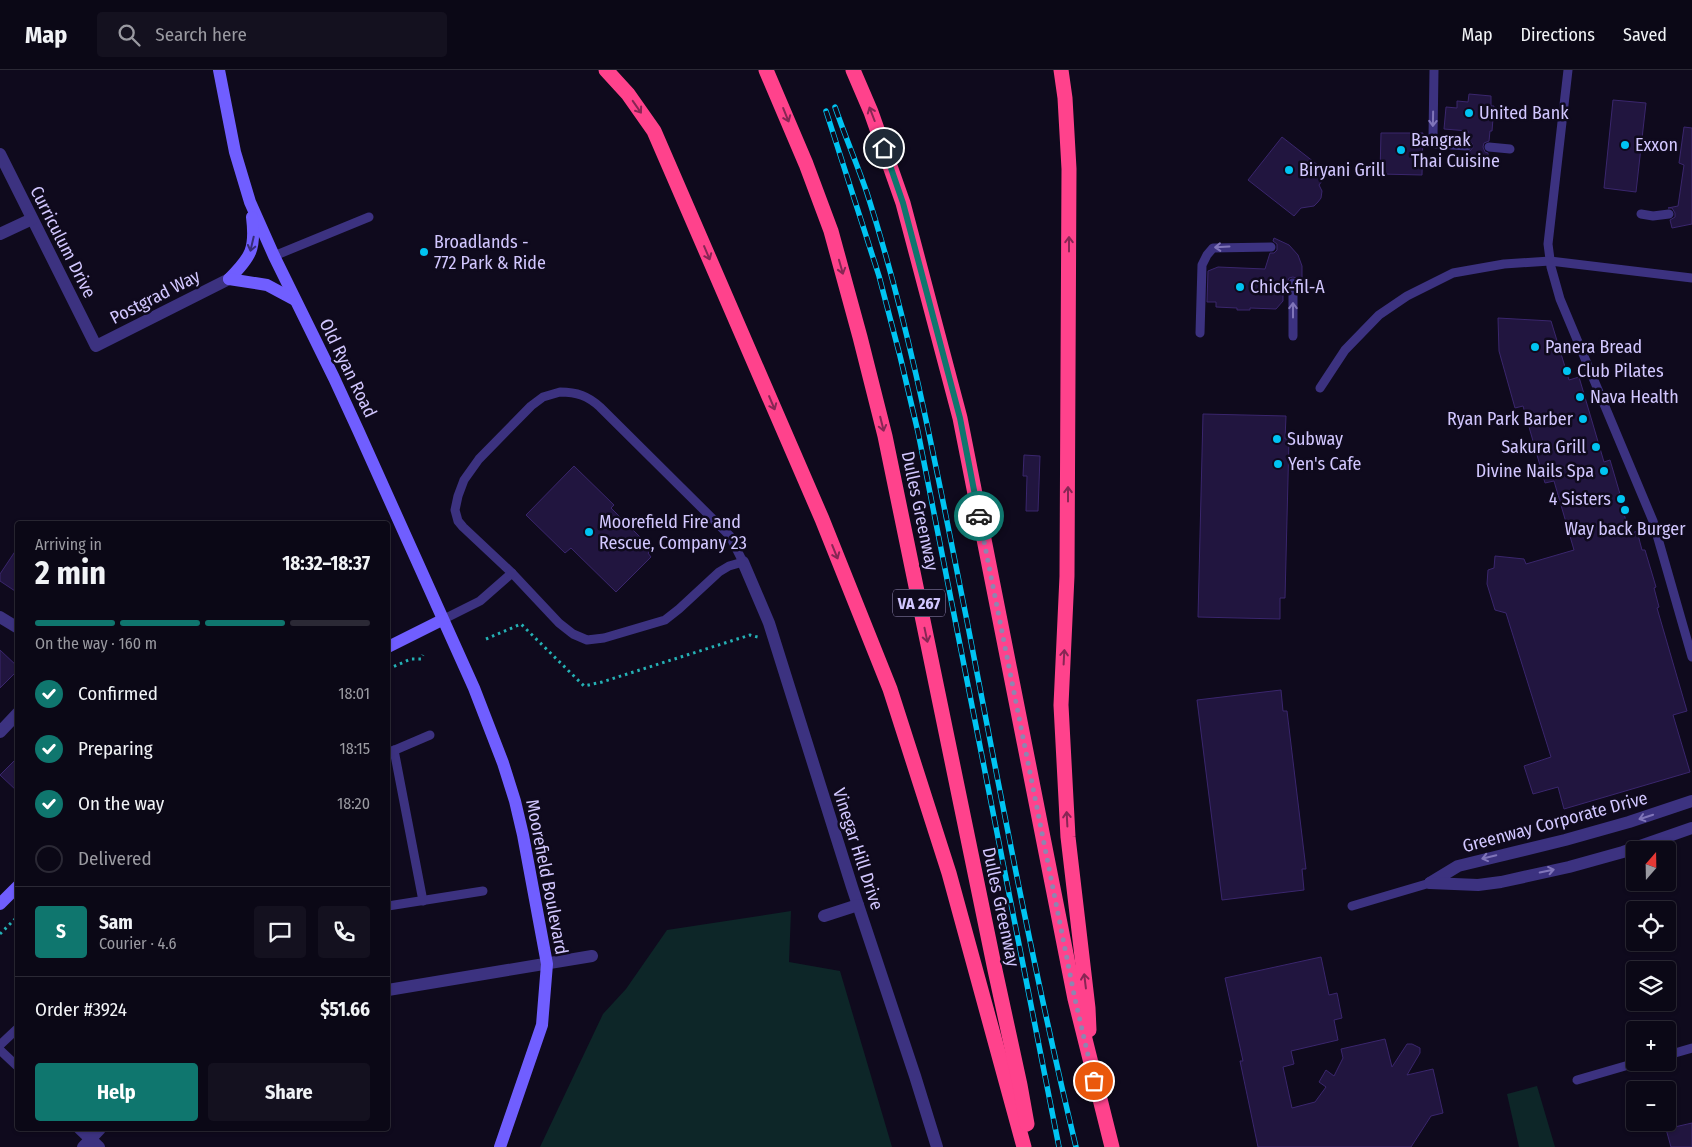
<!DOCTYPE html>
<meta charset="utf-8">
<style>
body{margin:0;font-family:"Fira Sans Condensed",sans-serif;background:#14111f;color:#f1f3f6;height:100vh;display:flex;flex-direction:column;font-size:19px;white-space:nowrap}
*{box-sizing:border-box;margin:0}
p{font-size:16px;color:#9a9aa1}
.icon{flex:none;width:28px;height:28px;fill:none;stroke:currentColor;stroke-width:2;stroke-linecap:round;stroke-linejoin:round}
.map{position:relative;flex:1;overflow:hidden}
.side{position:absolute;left:15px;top:451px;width:375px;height:610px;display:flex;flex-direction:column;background:#0b0816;border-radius:5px;box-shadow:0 1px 4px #0004,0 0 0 1px #2b2935}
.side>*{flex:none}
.needle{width:32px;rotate:20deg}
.controls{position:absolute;left:1626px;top:771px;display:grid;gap:10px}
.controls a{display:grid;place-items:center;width:50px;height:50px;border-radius:5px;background:#0b0816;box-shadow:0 1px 4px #0004,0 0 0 1px #2b2935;font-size:25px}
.pin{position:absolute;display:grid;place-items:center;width:42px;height:42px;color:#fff;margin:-21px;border:2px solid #fff;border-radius:50%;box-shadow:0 1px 5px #0007}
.courier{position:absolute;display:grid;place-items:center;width:50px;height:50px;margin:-25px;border:4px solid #0f766e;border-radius:50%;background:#fff;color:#222;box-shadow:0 1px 6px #0007}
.headline em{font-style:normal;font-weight:700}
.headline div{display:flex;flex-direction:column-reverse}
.headline{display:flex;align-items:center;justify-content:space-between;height:85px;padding:0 20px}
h1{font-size:32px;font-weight:700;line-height:38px}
.bar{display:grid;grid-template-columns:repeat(4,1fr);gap:8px 5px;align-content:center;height:60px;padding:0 20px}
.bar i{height:6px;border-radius:4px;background:#2b2935}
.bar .selected{background:#0f766e}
.bar p{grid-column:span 4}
.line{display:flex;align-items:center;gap:12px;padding:0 20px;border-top:1px solid #2b2935}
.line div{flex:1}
.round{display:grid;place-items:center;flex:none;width:52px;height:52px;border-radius:5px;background:#14111f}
ol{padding:0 20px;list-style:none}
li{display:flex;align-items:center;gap:15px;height:55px}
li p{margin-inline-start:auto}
li .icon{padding:5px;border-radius:50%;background:#0f766e;color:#fff;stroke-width:4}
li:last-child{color:#9a9aa1}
li i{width:28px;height:28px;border:2px solid #2b2935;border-radius:50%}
.button{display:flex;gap:10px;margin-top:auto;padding:10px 20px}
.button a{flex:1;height:58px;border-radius:5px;background:#0f766e;color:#fff;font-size:20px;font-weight:700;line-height:58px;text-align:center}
.button a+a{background:#14111f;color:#f1f3f6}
header{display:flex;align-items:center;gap:30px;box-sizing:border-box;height:70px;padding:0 25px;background:#0b0816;border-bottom:1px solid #2b2935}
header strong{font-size:24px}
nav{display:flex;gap:28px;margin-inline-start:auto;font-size:18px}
.search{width:350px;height:45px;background:#14111f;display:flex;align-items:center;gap:12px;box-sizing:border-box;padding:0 18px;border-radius:5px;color:#9a9aa1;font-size:19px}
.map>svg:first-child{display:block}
</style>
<header>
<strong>Map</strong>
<div class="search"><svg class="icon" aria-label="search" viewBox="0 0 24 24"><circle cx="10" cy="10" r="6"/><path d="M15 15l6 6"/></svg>Search here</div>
<nav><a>Map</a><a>Directions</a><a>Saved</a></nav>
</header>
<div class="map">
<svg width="1692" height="1077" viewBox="0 0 1692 1077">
<rect width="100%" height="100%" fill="#0f0a1d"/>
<!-- green -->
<g fill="#0d2628">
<path d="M791,841l-2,51 51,9 52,176h-352l63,-133 23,-25 41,-59z"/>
<path d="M1537,1016l18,61h-36l-12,-53z"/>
</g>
<!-- building -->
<g fill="#21153f" stroke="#3a266d">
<path d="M1469,24l22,2v10h3l-2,25h-2l-1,10 -5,2 -1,4 2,5 3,1v6l-22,-1v-6l4,-1 3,-4 -1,-4 -5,-3 1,-9 -24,-2 2,-22 11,1v-7l11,1z"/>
<path d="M1613,30l33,3 -10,89 -32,-4z"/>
<path d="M1684,57l8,1v96l-20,4 -2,-8 5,-3v-4l-3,-5h-4l10,-2 6,-41 -5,-2z"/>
<path d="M1381,63h42l-1,42 -42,-1z"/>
<path d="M1282,67l46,36 -9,12 3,6 -1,7 -3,4 -4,4 -13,2 -7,8 -46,-36z"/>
<path d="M1274,168l15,7 9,10 4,11v18h-3l-1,-5 -5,-2 -4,1 -2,5h-4v18l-7,8 -26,-1v2h-13v-2l-21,-1v-5h-9l1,-31 10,-4 47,2 5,-16h4l3,-3v-6l-4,-3z"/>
<path d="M1498,248l53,3 18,59 10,-3 25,85 6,-2 10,34h-2l12,40 7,-3 5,19h3l11,37 -2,1 5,19 -2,1 30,103 -14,4 17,57 -126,37 -6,-22 -25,7 -9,-28 27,-9 -45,-144 -11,-3 -8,-26 1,-14 6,-2 1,-12 29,3 2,5 48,-14 -20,-69 -9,2 -22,-77 -8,2 -16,-57z"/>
<path d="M1203,344l83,2 -1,23h4l-4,159h-5v21l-82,-2z"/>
<path d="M1024,385l16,1 -2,55h-12l1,-35h-4z"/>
<path d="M574,396l40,39 -3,3 41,41 -4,4 3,4 -35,35 -45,-44 -6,5 -39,-38z"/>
<path d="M18,477v46l-18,-12v-7z"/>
<path d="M0,580l18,17v3l-18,18z"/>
<path d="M1281,620l2,21h4l19,158h-4l2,21 -82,10 -25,-200z"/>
<path d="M18,687v35l-18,-17z"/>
<path d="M1321,887l8,38 8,-2 5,25 -8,2 4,20 -47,11 3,13 -11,3 9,41 23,-6 11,-15 -7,-5 7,-12 8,6 9,-18 -2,-9 44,-10 7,28 15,-23h5l8,4v5l-13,22 26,-6 10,44 -12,3 -20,31h-153l-18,-86h3l-18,-83z"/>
<path d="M1692,1053v24h-21l-5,-18z"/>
</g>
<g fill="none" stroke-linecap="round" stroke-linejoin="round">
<!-- path -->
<g stroke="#25b1b5" stroke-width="3" stroke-dasharray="2.5 4" stroke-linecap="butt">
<path d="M486,569l35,-15 63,62 18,-4 148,-47 11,3"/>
<path d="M388,599l23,-10h10l2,-4"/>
<path d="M0,864l18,-18"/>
</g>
<!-- lane -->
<g stroke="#3c3280" stroke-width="9">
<path d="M1434,0l-1,67 3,7 31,2"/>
<path d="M1568,0l-20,174 3,23 9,32 93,222 39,136"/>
<path d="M1489,77l21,2"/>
<path d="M1641,144l12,2 16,-2"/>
<path d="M274,186l95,-39"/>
<path d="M1293,213v53"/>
<path d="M1200,263l2,-68 5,-10 6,-7 58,-1"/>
<path d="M1320,318l25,-38 34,-35 28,-19 46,-23 51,-9 46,-3 142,17"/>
<path d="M560,322c17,0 28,4 40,15l130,129 13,26 -14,4 -10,6 -40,37 -14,11 -61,18 -17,2 -14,-6 -14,-11 -47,-50 -49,-46 -5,-6 -3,-11 3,-14 6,-16 15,-21 52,-53 12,-9z"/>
<path d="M442,550l38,-19 32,-28"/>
<path d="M394,680l29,151"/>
<path d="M388,683l42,-18"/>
<path d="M388,836l95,-15"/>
<path d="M1352,836l78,-23"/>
<path d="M0,975l18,-17"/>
<path d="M0,980l18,17"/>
<path d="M1668,985l24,-7"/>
<path d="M1577,1010l62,-18"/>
</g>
<!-- street -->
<g stroke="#3c3280" stroke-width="12">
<path d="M0,84l96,192 133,-67"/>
<path d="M0,164l32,-15"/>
<path d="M743,492l26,61 83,264 63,189 22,71"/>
<path d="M0,547l18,11"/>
<path d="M0,662l18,-19"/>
<path d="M1430,813l28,-17 107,-26 64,-18 63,-21"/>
<path d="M1430,813l48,2 23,-3 68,-15 54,-15 69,-24"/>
<path d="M824,846l34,-11"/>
<path d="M388,920l204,-34"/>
<path d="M80,1059l19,18"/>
<path d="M83,1077l17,-18"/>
</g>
<!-- secondary -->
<g stroke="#705eff" stroke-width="12">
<path d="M219,0l16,82 15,50 24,54 60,122 24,52 116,258 29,75 12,38 8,34 24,129 -5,61 -42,122"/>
<path d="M229,209c22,-22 27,-30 23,-62"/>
<path d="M229,209l38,6 28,15"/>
<path d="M388,577l54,-27"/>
<path d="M0,834l18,-18"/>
</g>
<!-- highway -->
<g stroke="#ff428c" stroke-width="15">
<path d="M606,0l22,24 26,37 168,388 68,170 59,184 75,274"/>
<path d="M766,0l40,94 25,67 29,106 25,99 110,534 25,115 7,39"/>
<path d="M853,0l18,42 32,91 57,215 115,581 37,148"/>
<path d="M1061,0l4,28 4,71 -2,407 -6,129 7,132 20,171 1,22"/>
</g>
<!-- rail casing -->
<g stroke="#00c4f2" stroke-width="5.5">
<g id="rail">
<path d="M835,37c10,29 22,57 32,86 45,140 71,285 100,428 34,176 67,352 109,526"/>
<path d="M826,41l53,165 21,80 18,76 141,715"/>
</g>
</g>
<!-- rail -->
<use href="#rail" stroke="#0f0a1d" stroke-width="4" stroke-dasharray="11" stroke-linecap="butt"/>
</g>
<!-- one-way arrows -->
<defs><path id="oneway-shaft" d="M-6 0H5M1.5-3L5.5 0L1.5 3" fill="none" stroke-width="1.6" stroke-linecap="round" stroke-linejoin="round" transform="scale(1.25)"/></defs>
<g stroke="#872654">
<use href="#oneway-shaft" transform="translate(637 37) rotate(55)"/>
<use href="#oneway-shaft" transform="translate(872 44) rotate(-111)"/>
<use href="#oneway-shaft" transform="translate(786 45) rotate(68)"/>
<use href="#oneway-shaft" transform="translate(1069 174) rotate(-90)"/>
<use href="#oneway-shaft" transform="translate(707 183) rotate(67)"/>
<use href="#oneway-shaft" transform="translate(841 197) rotate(74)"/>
<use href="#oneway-shaft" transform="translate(772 333) rotate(67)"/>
<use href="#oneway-shaft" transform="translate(882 354) rotate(76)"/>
<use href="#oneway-shaft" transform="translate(1068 424) rotate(-90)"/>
<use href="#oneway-shaft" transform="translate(835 482) rotate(68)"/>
<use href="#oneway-shaft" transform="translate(926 565) rotate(78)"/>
<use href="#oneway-shaft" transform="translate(1064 587) rotate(-87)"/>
<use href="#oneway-shaft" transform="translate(1067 749) rotate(-93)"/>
<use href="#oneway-shaft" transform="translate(1085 911) rotate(-97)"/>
</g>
<g stroke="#8075b9">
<use href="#oneway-shaft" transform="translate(1433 49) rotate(91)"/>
<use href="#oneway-shaft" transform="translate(1222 177) rotate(177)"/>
<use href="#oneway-shaft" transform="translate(1293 240) rotate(-90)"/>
<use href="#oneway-shaft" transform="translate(1646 747) rotate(162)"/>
<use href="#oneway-shaft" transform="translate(1489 787) rotate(167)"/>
<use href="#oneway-shaft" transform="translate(1547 801) rotate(-12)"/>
</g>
<use stroke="#362c77" href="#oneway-shaft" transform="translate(252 174) rotate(103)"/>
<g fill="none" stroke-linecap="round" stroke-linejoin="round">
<!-- done -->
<path stroke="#8e85b0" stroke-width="5" stroke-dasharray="0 9" d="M979,446l96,483 19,82"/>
<!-- route -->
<path stroke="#0f766e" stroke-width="6" d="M884,78l19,55 57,215 19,98"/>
</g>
<!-- markers -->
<g fill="#00c4f2" stroke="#0f0a1d" stroke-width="2">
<circle cx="1469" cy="43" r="5"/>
<circle cx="1625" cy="75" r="5"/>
<circle cx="1401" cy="80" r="5"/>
<circle cx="1289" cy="100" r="5"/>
<circle cx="424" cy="182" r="5"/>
<circle cx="1240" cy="217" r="5"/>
<circle cx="1535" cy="277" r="5"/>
<circle cx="1567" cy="301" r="5"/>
<circle cx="1580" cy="327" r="5"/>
<circle cx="1583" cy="349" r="5"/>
<circle cx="1277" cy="369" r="5"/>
<circle cx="1596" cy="377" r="5"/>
<circle cx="1278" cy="394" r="5"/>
<circle cx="1604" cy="401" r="5"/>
<circle cx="1621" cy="429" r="5"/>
<circle cx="1625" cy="440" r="5"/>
<circle cx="589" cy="462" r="5"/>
</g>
<g text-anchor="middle" stroke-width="5" stroke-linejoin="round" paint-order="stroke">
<!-- shield labels -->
<rect fill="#0f0a1d" stroke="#988ebb" stroke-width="1" x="893" y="519.5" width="52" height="27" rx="4"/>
<g font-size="16" font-weight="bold" fill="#d2c7ff">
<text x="919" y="539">VA 267</text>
</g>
<!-- poi labels -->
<g font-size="18" fill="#d2c7ff" stroke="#0f0a1d" text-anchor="start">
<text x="1479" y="49">United Bank</text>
<text x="1411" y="76">Bangrak<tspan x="1411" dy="21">Thai Cuisine</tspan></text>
<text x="1635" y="81">Exxon</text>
<text x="1299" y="106">Biryani Grill</text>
<text x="434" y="178">Broadlands -<tspan x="434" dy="21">772 Park &amp; Ride</tspan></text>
<text x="1250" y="223">Chick-fil-A</text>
<text x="1545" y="283">Panera Bread</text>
<text x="1577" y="307">Club Pilates</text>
<text x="1590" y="333">Nava Health</text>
<text x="1573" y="355" text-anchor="end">Ryan Park Barber</text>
<text x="1287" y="375">Subway</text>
<text x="1586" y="383" text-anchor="end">Sakura Grill</text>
<text x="1288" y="400">Yen's Cafe</text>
<text x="1594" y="407" text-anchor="end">Divine Nails Spa</text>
<text x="1611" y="435" text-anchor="end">4 Sisters</text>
<text x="599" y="458">Moorefield Fire and<tspan x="599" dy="21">Rescue, Company 23</tspan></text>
<text x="1625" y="465" text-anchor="middle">Way back Burger</text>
</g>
<!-- street labels -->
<g font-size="18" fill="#d2c7ff" stroke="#0f0a1d">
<text transform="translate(63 172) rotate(63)" y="6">Curriculum Drive</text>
<text transform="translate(155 227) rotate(-27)" y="6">Postgrad Way</text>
<text transform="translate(348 298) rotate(64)" y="6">Old Ryan Road</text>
<text transform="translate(920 441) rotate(78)" y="6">Dulles Greenway</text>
<text transform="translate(1555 752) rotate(-15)" y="6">Greenway Corporate Drive</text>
<text transform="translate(858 779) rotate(72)" y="6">Vinegar Hill Drive</text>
<text transform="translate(547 807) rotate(79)" y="6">Moorefield Boulevard</text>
<text transform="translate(1001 837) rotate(78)" y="6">Dulles Greenway</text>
</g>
</g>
</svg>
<div class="controls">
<a><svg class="needle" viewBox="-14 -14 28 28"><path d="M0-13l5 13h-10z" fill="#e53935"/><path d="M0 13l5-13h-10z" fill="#9a9aa1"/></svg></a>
<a><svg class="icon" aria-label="locate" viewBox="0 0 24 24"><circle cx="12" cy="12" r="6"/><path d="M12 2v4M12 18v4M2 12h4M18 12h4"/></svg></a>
<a><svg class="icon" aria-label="layers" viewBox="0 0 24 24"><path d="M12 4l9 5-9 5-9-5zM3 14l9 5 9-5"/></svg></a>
<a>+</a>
<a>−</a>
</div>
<div class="pin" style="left:1094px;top:1011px;background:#ea580c"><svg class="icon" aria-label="bag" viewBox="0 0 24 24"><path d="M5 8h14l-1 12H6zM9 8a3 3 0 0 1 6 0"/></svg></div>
<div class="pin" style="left:884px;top:78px;background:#1f2937"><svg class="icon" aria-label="home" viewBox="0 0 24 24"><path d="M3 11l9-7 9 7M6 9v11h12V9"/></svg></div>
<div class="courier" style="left:979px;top:446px"><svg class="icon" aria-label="car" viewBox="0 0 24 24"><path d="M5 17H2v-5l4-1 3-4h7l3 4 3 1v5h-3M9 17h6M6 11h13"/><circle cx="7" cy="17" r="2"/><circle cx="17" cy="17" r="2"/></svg></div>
<section class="side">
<div class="headline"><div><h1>2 min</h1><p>Arriving in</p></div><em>18:32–18:37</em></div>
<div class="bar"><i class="selected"></i><i class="selected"></i><i class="selected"></i><i></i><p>On the way · 160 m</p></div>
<ol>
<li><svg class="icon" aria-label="check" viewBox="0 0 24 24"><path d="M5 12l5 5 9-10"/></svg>Confirmed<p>18:01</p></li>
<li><svg class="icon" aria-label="check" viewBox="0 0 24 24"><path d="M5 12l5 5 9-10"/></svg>Preparing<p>18:15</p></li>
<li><svg class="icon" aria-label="check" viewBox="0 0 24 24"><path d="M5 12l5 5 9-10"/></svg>On the way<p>18:20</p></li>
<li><i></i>Delivered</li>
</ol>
<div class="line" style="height:90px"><b class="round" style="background:#0f766e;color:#fff">S</b><div><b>Sam</b><p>Courier · 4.6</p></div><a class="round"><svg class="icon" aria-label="chat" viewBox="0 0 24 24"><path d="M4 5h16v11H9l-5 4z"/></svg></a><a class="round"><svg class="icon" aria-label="phone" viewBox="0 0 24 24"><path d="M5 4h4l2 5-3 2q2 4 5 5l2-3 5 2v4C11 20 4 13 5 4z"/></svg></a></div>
<div class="line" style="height:65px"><div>Order #3924</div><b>$51.66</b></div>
<div class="button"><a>Help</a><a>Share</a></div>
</section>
</div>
